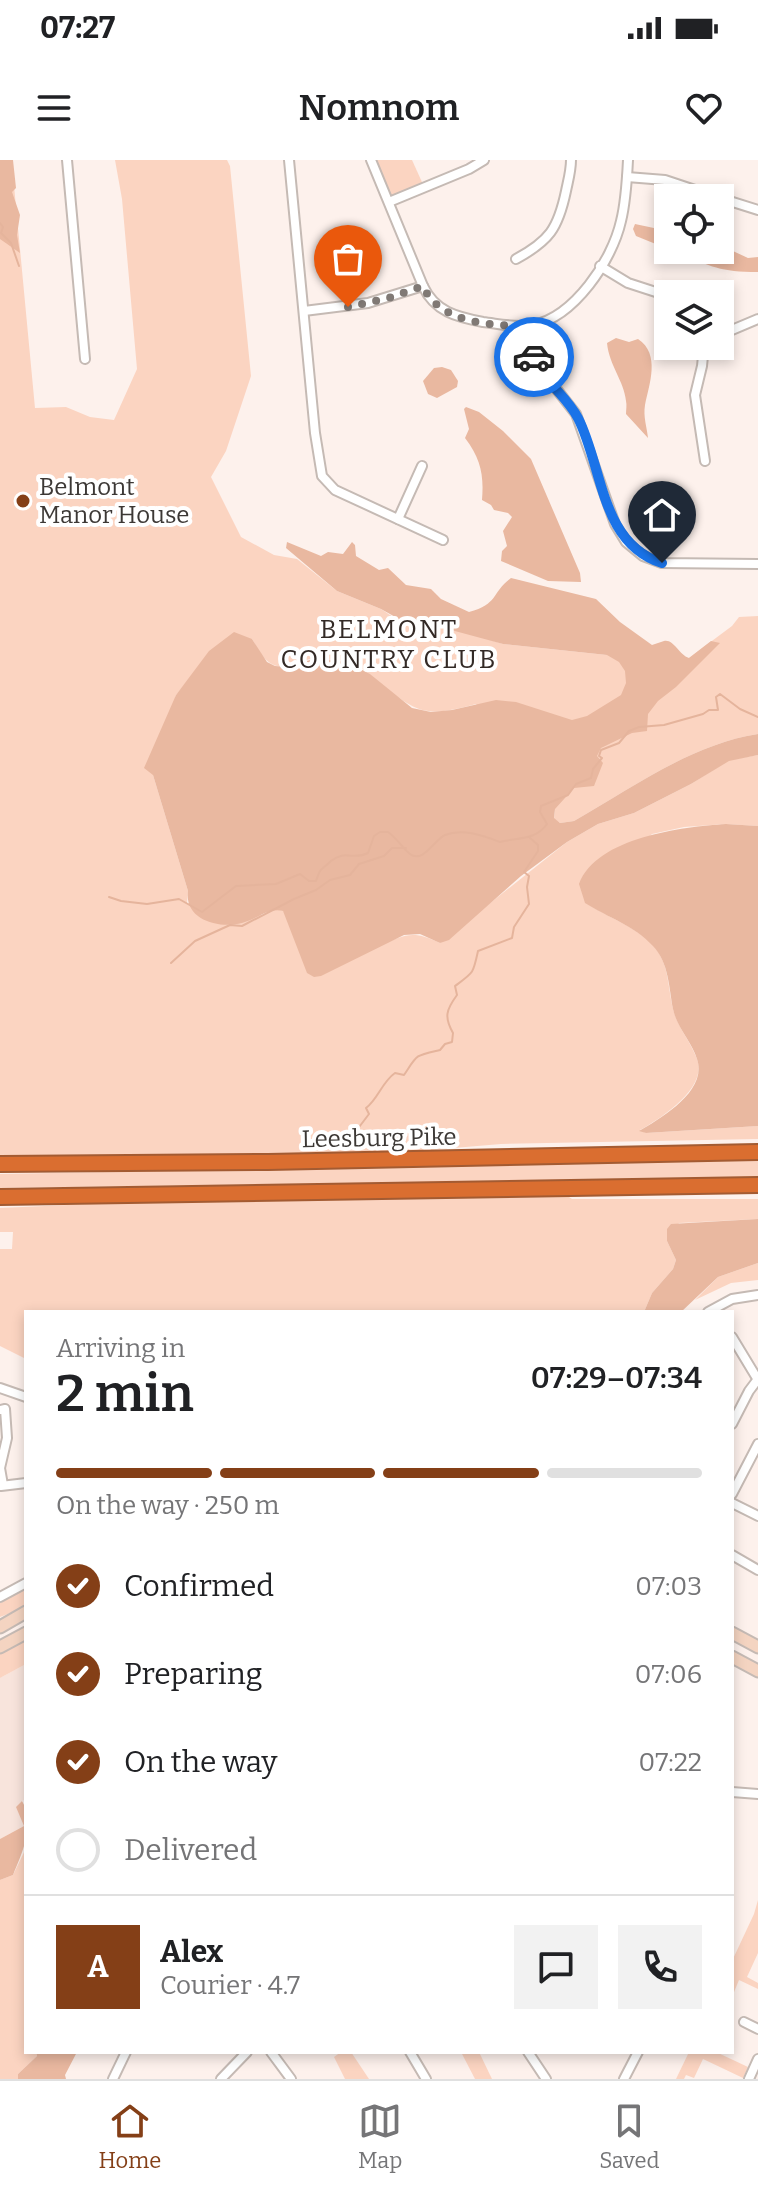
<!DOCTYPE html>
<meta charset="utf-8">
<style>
body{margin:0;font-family:Bitter,serif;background:#f2f2f2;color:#202124;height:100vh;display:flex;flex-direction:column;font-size:30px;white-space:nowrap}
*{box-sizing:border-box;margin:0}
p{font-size:26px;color:#757577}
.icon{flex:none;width:44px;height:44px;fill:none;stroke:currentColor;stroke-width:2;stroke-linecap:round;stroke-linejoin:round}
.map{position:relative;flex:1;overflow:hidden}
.details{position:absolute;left:24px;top:1150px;width:710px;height:744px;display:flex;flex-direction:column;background:#fff;border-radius:0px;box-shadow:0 4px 12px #0003}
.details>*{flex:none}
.tools{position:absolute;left:654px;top:24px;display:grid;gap:16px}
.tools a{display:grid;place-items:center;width:80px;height:80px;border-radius:0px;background:#fff;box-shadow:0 4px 12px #0003;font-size:40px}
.pin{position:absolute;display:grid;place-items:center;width:68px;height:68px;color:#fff;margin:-82px -34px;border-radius:50% 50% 50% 0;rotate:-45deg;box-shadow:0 0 8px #0007}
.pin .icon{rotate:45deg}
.courier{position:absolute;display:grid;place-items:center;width:80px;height:80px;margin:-40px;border:6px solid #1a73e8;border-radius:50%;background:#fff;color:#222;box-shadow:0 2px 10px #0007}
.head em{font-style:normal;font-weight:600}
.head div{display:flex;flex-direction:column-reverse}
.head{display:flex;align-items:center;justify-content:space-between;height:136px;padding:0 32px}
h1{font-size:52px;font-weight:600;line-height:60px}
.bar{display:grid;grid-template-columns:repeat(4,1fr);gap:12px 8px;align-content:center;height:96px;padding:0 32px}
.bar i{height:10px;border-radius:6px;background:#e0e0e0}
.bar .current{background:#843f17}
.bar p{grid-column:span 4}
.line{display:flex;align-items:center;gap:20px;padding:0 32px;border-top:2px solid #e0e0e0}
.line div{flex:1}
.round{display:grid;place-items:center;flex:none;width:84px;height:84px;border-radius:0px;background:#f2f2f2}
ol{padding:0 32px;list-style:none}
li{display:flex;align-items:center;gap:24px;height:88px}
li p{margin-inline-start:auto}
li .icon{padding:8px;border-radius:50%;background:#843f17;color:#fff;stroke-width:4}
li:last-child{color:#757577}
li i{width:44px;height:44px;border:4px solid #e0e0e0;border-radius:50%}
.status{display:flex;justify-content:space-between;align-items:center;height:56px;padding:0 40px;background:#fff;direction:ltr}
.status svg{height:22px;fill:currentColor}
header{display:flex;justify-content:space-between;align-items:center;height:104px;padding:0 32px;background:#fff;font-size:36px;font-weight:600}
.menu{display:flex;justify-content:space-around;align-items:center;height:112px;border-top:2px solid #e0e0e0;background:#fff;font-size:22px;color:#757577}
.menu a{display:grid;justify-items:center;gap:4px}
.menu .current{color:#843f17}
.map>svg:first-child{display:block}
</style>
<div class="status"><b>07:27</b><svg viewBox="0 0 49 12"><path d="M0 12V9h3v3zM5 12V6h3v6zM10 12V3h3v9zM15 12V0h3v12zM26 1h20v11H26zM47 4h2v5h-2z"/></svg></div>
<header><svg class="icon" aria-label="menu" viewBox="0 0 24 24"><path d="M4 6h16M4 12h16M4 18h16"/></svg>Nomnom<svg class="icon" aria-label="heart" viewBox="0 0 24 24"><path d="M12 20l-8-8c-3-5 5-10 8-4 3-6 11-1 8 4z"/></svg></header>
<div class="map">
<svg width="758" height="1919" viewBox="0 0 758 1919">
<rect width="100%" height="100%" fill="#fdf1ec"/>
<!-- built -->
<path fill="#f8e4dc" d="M26,1504v135l-4,2 2,25 -24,13v-161z"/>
<!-- green -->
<g fill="#fbd4c1">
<path d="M0,0l13,15 22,233 31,-1 24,10 24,3 23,-51 -15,-170 -7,-39h112l3,6 21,210 -25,75 -15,26 30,60 33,18 23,4 40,32 44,18 15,10 73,14 34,11 104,11 82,3 43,-32 7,-9 19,-1v118c-66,10 -126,54 -184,87l-14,2 -6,-4 1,-10 -79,-105c-49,13 -57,11 -96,-21 -9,-8 -19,-17 -31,-20 -9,-3 -22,-4 -31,-5 -16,0 -33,15 -48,5 -8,-5 -13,-16 -18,-24l-62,39 -14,17 -23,80 35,116 -1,12 75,12 13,-7 8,3 5,5 91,30c27,-12 34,-16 61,-3l127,-101 31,-18 36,-11 57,-29 38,-24 29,-5v71l-32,-2 -42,3 -32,7 -66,69c21,14 49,23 67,42 18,20 14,47 22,70 5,15 16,28 22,44 11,29 -36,59 -57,71l6,3 112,-7v13l-257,5 -71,6 -4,3 -426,5z"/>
<path d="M366,0h46l14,31 -40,17z"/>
<path d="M758,999v19l-758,10v-14z"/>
<path d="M566,1035l6,4h186v20l-79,4 -12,18 9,19 -3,9 -21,24 -8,19h-618v47l-26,-13v-97h12l1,-17h-13v-24l113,-5z"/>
<path d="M758,1103v17l-27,3 -36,17 23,-23z"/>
<path d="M26,1429v18l-26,10v-14z"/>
<path d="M26,1477v27l-26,14v-27z"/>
<path d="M26,1688v204h10l1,4 -19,18v5h-18v-199l13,-5z"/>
<path d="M758,1740v53l-11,24 11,6v6l-19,-9 -7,17v-36l22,-47z"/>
<path d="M341,1892h10l18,27h-24l-11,-22z"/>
<path d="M461,1892h18l13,27h-17z"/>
<path d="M689,1892h27l32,15 -5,11 -40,-19 -9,19 -8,-3 -2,4h-8z"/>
</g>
<!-- forest -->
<g fill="#e9b8a0">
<path d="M0,0h13l3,28 -4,4 8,23 -3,20 3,18 -20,-14z"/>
<path d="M635,64l33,7v18l-32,-13 -3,-7z"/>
<path d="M720,85l28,13 10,-1v15c-42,0 -49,-7 -87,-22h49z"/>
<path d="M616,178l13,4 9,-3c23,15 11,46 7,66 -2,12 2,22 3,33l-22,-24c0,-4 1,-9 0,-13 -2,-20 -17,-36 -19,-58z"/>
<path d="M442,207l9,3 7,11 -1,6 -20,11 -9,-4 -5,-13 11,-13z"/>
<path d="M466,247l13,5 24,19 28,28 49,114 1,9 -33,-1 -47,-20 1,-10 5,-5 -4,-15 9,-14 -4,-4 -14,-3 -3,-5 -9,-5c2,-25 -1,-41 -17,-62l4,-9 -5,-20z"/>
<path d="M287,382l34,14 7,-4 15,2 9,-12 3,3 1,11 23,14 9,-2 18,17 25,4 10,10 28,13c30,-8 22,-19 42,-34l85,21 24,23 32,23c4,-1 8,-3 12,-4 10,-2 15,14 25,17l22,-17 9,2 -44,44 -18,14 -10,13 -1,17 -15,2 -31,15 -4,8 6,7 -9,23 -20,2 -19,21 -1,9 6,5 14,-2c58,-33 118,-77 184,-87v21l-29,6 -38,23 -57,29 -36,11 -31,18 -46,34 -72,64 -9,3 -20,-9 -16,1 -83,41 -7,1 -7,-4 -24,-62c-14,-4 -26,8 -41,12 -23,6 -58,-3 -54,-32l-35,-116 -9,-7 32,-73 33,-44 25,-19 18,7 15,23 8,4 12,1 30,-9 30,4 23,12 42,34 19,4 21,-2 44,-10 20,2 56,18 15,-4 34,-21 5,-12 -1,-12 -6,-9 -12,-7 -104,-11 -63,-17 -8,6 -17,-5 -34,-19 -44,-18 -51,-43z"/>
<path d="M726,664l32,2v300l-112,7 -7,-2c22,-13 69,-40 58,-72 -5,-17 -20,-31 -24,-50 -4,-21 -4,-46 -20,-63 -18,-20 -46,-29 -68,-43l-6,-19c18,-47 103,-57 147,-60z"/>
<path d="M758,1059v44l-40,14 -37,35h-37l8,-19 21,-24 3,-9 -9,-19v-12l4,-5z"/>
<path d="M22,1641c14,23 0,52 -9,74l-13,5v-41l24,-13 -8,-19z"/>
<path d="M36,1892h41l-12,23 1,4h-48v-5l19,-18z"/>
</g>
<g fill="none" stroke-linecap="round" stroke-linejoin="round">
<!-- stream -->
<g stroke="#e5b49c" stroke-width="2">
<path d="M0,63l3,4 -2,6 10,10 8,23"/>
<path d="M109,737l12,4 26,3 32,-5 23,13 34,-26 40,-2 24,-10 9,7h7c5,-15 5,-10 15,-20 15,-12 21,0 37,-8l6,-17 6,-4h8c9,6 15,17 22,22 13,10 25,-15 35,-19 18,-7 39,1 55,7 17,-5 35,-1 47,-18l-7,-12 1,-6 27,-11 8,-11 15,-6 2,-9 9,-11 -3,-2 2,-6 18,-7 10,-12 10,-4 25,-2 39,-11 6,-4h9l-2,-13 4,-3 20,15 18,8"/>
<path d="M171,803l24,-22 35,-16 12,1 52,-27 22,-9 14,-10 20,-5 9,-11 25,-8 8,-8h14"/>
<path d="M347,983l22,-29 -3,-6c12,-9 16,-26 29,-35l9,2c14,-21 10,-19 36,-25l5,-6 7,-2 1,-9c-9,-16 -7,-23 4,-38l-2,-9c19,-14 18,-12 23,-35l34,-13 2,-11 15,-23 -2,-17 2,-11 -5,-4 14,-21v-6l-9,-8"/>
</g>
<!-- street casing -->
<g stroke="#c5bab4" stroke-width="12">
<g id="street">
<path d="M67,0l18,199"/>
<path d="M289,0l26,273 7,43 13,14 108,50"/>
<path d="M371,0l52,126c12,26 34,31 60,36 17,2 33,6 50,3 41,-8 79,-64 88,-104 5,-20 6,-41 7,-61"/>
<path d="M627,17l38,3 54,18"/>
<path d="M720,38l38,12"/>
<path d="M389,42l80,-33 15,-9"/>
<path d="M516,99c33,-18 42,-30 50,-68 2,-10 5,-20 5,-31"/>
<path d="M600,106l28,17 40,13"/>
<path d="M304,151l64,-8 55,-17"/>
<path d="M528,165l8,38 40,51 39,110 11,18 17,14 19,7 96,1"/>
<path d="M720,175l38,-16"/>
<path d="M704,186l-2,20 -7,29 10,66"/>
<path d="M398,359l24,-53"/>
<path d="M708,1152l24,-13 26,-4"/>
<path d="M732,1177l26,43"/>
<path d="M0,1228l26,9"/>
<path d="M0,1250l5,-1 2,29 -7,30 3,17"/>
<path d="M732,1264l17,-33 9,-12"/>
<path d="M1,1326l25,-3"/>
<path d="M732,1334l26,-50"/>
<path d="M732,1343l26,13"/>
<path d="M732,1395l26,15"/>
<path d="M0,1437l26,-14"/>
<path d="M732,1632l26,2"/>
<path d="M744,1862l14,7"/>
<path d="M271,1892l20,27"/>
<path d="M410,1892l16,27"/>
<path d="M528,1892l18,27"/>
<path d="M113,1919l13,-27"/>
<path d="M221,1919l26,-27"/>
<path d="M624,1919l14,-27"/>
<path d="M749,1919l9,-20"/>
</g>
</g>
<!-- secondary casing -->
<g stroke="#c5bab4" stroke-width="15">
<g id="secondary">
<path d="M0,1467l26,-15"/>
<path d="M732,1473l26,14"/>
<path d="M0,1487l26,-14"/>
<path d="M732,1497l26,14"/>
</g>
</g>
<!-- highway casing -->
<g stroke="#a35b32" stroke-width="18">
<g id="highway">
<path d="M0,1004l268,-2 490,-10"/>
<path d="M0,1037l758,-12"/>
</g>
</g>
<!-- street -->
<use href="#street" stroke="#fff" stroke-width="8"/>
<!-- secondary -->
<use href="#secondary" stroke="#f4d4c1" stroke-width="11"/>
<!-- highway -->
<use href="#highway" stroke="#da6e30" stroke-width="14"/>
</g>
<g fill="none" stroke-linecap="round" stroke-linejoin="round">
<!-- done -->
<path stroke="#807975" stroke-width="8" stroke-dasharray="0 14.4" d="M348,147l41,-9 34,-12c16,37 70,41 105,39l6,32"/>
<!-- route -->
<path stroke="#1a73e8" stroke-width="10" d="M534,197c9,24 32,38 44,61 25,49 22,125 84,145"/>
</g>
<!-- markers -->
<circle fill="#843f17" stroke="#fff" stroke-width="3" cx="23" cy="341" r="8"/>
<g text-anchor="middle" stroke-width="8" stroke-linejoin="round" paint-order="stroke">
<!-- poi labels -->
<g font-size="24" fill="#3c3835" stroke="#fff" text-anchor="start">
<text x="39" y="335">Belmont<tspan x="39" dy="28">Manor House</tspan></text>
</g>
<!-- street labels -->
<g font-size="24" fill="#3c3835" stroke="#fff">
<text transform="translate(379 978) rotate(-1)" y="8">Leesburg Pike</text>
</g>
<!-- neighbourhood labels -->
<g font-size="26" letter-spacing="2" fill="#332a26" stroke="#fff">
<text x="389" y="478">BELMONT<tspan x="389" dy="30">COUNTRY CLUB</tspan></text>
</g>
</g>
</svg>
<div class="tools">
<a><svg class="icon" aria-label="locate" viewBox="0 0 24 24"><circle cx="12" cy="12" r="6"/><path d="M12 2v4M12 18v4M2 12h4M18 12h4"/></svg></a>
<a><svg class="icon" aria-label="layers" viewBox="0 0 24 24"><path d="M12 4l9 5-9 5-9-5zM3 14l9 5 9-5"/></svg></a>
</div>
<div class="pin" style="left:348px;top:147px;background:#ea580c"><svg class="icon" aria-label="bag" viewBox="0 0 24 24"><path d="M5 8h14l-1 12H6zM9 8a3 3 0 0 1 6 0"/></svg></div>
<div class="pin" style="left:662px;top:403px;background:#1f2937"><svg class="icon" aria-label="home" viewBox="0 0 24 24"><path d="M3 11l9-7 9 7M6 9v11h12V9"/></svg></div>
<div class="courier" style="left:534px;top:197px"><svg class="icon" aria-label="car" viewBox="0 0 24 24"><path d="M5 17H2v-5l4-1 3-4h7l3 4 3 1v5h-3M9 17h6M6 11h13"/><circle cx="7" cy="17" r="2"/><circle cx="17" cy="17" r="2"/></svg></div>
<section class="details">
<div class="head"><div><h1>2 min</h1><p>Arriving in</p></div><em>07:29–07:34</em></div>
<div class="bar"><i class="current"></i><i class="current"></i><i class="current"></i><i></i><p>On the way · 250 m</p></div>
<ol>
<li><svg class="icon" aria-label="check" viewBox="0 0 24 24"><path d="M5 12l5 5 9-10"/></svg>Confirmed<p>07:03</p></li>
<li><svg class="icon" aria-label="check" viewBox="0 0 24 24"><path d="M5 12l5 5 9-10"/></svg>Preparing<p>07:06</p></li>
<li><svg class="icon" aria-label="check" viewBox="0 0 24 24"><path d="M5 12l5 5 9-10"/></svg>On the way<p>07:22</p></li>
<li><i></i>Delivered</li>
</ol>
<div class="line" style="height:144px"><b class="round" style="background:#843f17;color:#fff">A</b><div><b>Alex</b><p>Courier · 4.7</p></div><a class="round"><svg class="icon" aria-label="chat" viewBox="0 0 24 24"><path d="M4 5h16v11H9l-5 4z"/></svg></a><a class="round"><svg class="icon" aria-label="phone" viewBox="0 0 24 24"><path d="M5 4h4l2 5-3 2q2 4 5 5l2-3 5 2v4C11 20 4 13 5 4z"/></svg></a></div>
</section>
</div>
<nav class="menu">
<a class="current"><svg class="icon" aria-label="home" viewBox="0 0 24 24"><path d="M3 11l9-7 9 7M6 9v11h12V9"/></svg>Home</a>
<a><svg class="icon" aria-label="map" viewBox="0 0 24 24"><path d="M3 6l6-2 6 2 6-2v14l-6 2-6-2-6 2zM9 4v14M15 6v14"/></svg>Map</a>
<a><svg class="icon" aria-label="saved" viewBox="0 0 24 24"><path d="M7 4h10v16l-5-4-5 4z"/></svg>Saved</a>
</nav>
